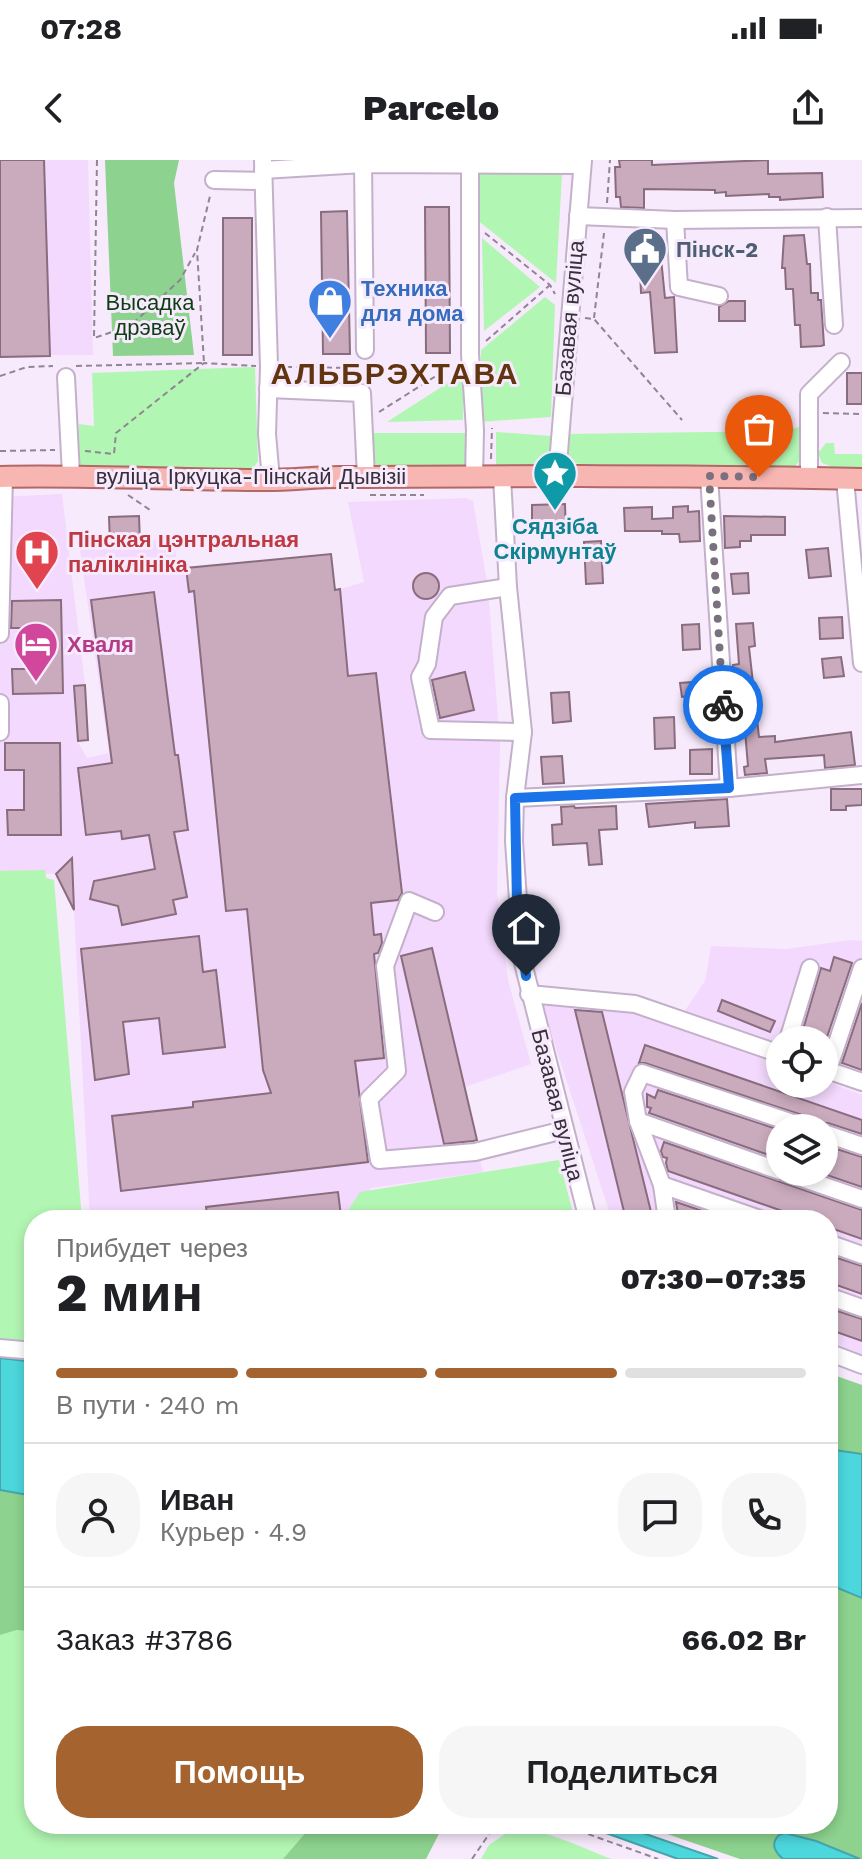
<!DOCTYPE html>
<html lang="ru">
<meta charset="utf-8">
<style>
body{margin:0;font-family:"Work Sans",sans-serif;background:#f6f6f6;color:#202124;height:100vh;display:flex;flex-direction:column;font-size:30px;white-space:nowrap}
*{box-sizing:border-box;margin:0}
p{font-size:26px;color:#757577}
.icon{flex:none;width:44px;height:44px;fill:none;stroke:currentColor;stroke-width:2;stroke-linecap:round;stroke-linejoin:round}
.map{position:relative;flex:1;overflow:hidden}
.panel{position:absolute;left:24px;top:1050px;width:814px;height:624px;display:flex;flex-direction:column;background:#fff;border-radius:32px;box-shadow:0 4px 12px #0003}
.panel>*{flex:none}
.tools{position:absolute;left:766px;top:866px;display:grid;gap:16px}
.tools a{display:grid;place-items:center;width:72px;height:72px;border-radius:50%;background:#fff;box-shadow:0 4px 12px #0003;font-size:40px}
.pin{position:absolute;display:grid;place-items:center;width:68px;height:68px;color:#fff;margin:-82px -34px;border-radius:50% 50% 50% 0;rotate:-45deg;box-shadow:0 0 8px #0007}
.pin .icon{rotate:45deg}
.courier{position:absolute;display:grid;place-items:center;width:80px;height:80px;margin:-40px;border:6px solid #1a73e8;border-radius:50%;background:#fff;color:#222;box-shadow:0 2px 10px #0007}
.headline em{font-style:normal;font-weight:800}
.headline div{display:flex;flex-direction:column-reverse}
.headline{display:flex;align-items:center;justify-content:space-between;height:136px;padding:0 32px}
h1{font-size:52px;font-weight:800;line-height:60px}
.bar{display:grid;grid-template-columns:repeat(4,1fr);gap:12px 8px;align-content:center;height:96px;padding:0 32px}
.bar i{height:10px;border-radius:6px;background:#e0e0e0}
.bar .selected{background:#a5642f}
.bar p{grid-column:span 4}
.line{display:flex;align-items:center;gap:20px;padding:0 32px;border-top:2px solid #e0e0e0}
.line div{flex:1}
.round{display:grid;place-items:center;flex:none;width:84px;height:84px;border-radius:32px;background:#f6f6f6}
.cta{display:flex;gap:16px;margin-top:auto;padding:16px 32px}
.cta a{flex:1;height:92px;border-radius:32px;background:#a5642f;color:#fff;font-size:32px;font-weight:800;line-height:92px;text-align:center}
.cta a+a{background:#f6f6f6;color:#202124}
.status{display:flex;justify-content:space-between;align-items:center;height:56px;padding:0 40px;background:#fff;direction:ltr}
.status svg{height:22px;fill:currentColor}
header{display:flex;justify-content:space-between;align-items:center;height:104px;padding:0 32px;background:#fff;font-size:36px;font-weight:800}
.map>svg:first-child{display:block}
</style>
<div class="status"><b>07:28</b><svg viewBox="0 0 49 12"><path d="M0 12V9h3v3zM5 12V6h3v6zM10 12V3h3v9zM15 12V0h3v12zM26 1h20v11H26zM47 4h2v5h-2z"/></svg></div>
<header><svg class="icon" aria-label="back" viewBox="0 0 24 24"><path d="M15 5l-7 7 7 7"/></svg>Parcelo<svg class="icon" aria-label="share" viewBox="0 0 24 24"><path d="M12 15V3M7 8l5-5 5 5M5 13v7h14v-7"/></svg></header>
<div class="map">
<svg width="862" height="1699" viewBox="0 0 862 1699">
<rect width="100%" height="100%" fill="#f7eafc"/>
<!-- built -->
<g fill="#f3d9fd" fill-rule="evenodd">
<path d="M0,0h88l5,195h-93z"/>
<path d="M62,334l23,191 3,55 -10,2 9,16 22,-5 -30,-211 94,-2 5,28 153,-14 4,35h5l24,-7 -16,-80 118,-4 7,3 15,87 12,156 -3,149 11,87 23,84 -66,23 18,85 -112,16 -17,31 -264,1 -16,-308 -18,-38 -56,-3v-374z"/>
<path d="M850,780l12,1v149l-38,-14v-36h-44v19l-102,-38 27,-40 6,-35 75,3z"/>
<path d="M609,838l171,65v21h44v-4l38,15v259l-34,-14v-120h-216l-70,-215zM780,968h44v44h-44z"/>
</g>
<!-- green -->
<g fill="#b2f6b3">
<path d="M477,11l85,3 -6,109 -80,-64z"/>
<path d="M482,78l58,49 -56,44z"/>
<path d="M545,137l10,8 -4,112 -72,5 2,-72z"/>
<path d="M253,207l2,1 3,93 -5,8 -178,-3 4,-42 15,2 -2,-53z"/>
<path d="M463,213v47l-76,2z"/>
<path d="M802,266l-1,34 -8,8 -211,-4 -10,-1 -6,-6v-23l219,-3z"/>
<path d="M496,272l55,4c2,37 -29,30 -55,30z"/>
<path d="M372,273h98l-2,27 -4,5h-87l-5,-4z"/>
<path d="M826,283h8l1,11h27v14l-29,-1 -11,-4 -4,-10z"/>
<path d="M45,710l1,8 8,2 28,340h-48v137l-34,-4v-482z"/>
<path d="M559,1000l16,60h-233l18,-28z"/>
<path d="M17,1470l17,2v192h279l-30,35h-283v-224z"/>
<path d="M512,1669c33,-1 69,19 100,30h-131l8,-14z"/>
</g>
<!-- forest -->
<g fill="#8dd28e">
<path d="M105,0h74l-5,23 20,172 -81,1z"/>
<path d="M828,1213l34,12v69l-34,-5z"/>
<path d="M0,1330l34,6v136l-17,-2 -17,5z"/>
<path d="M828,1424l34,14v261h-122l-102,-35h190z"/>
<path d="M313,1664h131l-18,35h-143z"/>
</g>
<!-- water -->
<g fill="#4cd7dd" stroke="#46a5ac" stroke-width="2">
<path d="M0,1198l34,4v134l-34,-6z"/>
<path d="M828,1289l34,5v144l-34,-14z"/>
<path d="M581,1664h36l101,35h-40z"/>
<path d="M785,1673l31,8 44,18h-77c-8,-7 -13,-15 -4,-24z"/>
</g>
<!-- building -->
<g fill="#caabbe" stroke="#896c7d" stroke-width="2">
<path d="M0,0h44l6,196 -50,1z"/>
<path d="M619,0h33v5l116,-5v14l54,-1 1,24 -43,3v-3h-11v-3l-43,2v-4l-11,1v-3l-71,-1v19l-23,-1 -1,-10h-4l-1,-30h5z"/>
<path d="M425,47h24l1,146h-24z"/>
<path d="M347,51l3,143h-27l-2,-142z"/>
<rect x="223" y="58" width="29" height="137"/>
<path d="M804,75l3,29h3l1,29h7v7h3l3,45 -3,1 -20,1 -1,-22h-5l-2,-36h-7l-1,-21h-3l2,-32z"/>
<path d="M659,78l6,60 9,-1 3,55 -22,1 -5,-61 -9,1 -1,-22h-5l-1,-21h5l-1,-11z"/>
<path d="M729,141h16v20h-26v-14z"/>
<rect x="847" y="213" width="15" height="31"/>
<path d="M565,344l1,30 -40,1v-14h6v-16z"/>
<path d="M688,346v6l11,-1 1,30 -20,1 -1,-8h-17v-3h-37l-1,-23 28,-1v12l21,-1v-11z"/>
<path d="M139,356l1,27h-30l-1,-26z"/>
<path d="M724,356l61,1v18h-34v6h-11v6l-15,1z"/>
<path d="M601,381l2,42 -17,1 -2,-42z"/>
<path d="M828,388l3,28 -22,2 -3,-28z"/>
<path d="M331,394l4,36 5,-1 8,87 28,-3 26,220 -4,7 -27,3 3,32 7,-1 1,9 -4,10 -4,1 10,104 -29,3 13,101 -247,29 -9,-75 81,-9v-5l78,-9 -8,-23 -16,-161 -21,2 -32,-320 -5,1 -3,-24z"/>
<circle cx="426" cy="426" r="13"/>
<path d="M748,413l1,20 -16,1 -2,-20z"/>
<path d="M154,432l21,163h3l10,75 -14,2 13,65 -14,3 3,14 -54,11 -4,-19 -28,-7 4,-18 61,-12 -6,-34 -27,4 -1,-8 -35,4 -8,-67 34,-5 -21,-163z"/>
<path d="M61,440l2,93 -50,1 -1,-25h14l-1,-41h-14l1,-27z"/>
<path d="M842,457l1,21 -23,1 -1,-21z"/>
<path d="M753,463l2,23 -6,1 10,90 16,-1v6l76,-10 4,33 -30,3 -1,-13 -59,4 2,14 -22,2 -1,-8 4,-1 -3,-35 -6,1 -6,-67 6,-1 -3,-40z"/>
<path d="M699,464l1,25 -17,1 -1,-25z"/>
<path d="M841,497l3,19 -20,2 -2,-19z"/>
<path d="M465,512l9,38 -34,8 -8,-38z"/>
<path d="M705,521l1,13 -24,3 -2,-14z"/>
<path d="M85,525l3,55 -10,1 -4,-55z"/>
<path d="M569,532l2,29 -18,2 -2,-30z"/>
<path d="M674,557l1,31 -20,1 -1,-31z"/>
<path d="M5,583h55l1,92h-53l-1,-25h17v-40h-19z"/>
<path d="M712,589v25h-22v-24z"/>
<path d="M562,596l2,27 -21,1 -2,-27z"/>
<path d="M831,629h31v16l-16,1v4h-15z"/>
<path d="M727,639l2,27 -34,2v-6l-46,5 -3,-23z"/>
<path d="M574,646l1,2 41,-2 1,23 -18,1 3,34 -13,1 -2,-22 -34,2 -1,-20 10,-1 -1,-17z"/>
<path d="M72,698l2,52 -18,-36z"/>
<path d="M199,776l4,36 13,-2 9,77 -62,7 -4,-36 -36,4 6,52 -34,6 -14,-131z"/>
<path d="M432,788l45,192 -4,1 -29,3 -43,-188z"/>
<path d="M834,797l18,6 -26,77h-26l21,-72 9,3z"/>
<path d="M722,840l53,21 -5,11 -52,-21z"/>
<path d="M862,843v67l-20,-7z"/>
<path d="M575,850l27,2 51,208h-27z"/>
<path d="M645,885l217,75v14l-34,-11 -10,1 -7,-6 -166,-55h-6z"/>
<path d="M658,930l122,40v29l-131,-46 2,-5 -4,-1v-13l8,4z"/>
<path d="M664,982l198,68v29l-34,-12v-7h-20l-140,-49 -2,-8 1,-5 -4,-1 -2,-6z"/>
<path d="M824,985l38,12v30l-44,-15h6z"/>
<path d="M338,1032l3,24 -37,4h-96l-2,-13z"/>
<path d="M676,1042l53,18h-50z"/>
<path d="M828,1095l34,11v28l-34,-12z"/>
<path d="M828,1148l34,11v22l-34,-12z"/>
</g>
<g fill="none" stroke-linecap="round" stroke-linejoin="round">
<!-- minor casing -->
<g stroke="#c4b0cb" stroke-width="20">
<g id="minor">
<path d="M263,0l6,207 -2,67 4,46"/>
<path d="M363,0l2,190"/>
<path d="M470,0v194l5,76 -1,47"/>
<path d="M263,10l100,-6 219,1"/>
<path d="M214,20l48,1"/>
<path d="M578,56l97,4 187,-2"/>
<path d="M827,57l7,108"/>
<path d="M675,60l4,67 40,9"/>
<path d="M66,217l5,98"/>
<path d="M268,229l94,4 4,84"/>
<path d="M557,316l26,-316"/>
<path d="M709,316l20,312"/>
<path d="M502,317l6,110 15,145 -8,66 -1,43 8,118 66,261"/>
<path d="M809,318v-84l32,-32"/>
<path d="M845,319l17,184"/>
<path d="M508,427l-58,9 -16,21 -7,47 -7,13 11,53 92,2"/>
<path d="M0,474l4,-157"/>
<path d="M0,543v29"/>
<path d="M515,638l214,-10 133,-13"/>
<path d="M435,752l-26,-11 -24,65 12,105 -28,28 10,61 96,-8 89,-22"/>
<path d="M529,834l106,10 145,50"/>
<path d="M788,880l22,-72"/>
<path d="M824,909l38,13"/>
<path d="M828,910l34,-102"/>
<path d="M638,961l142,50"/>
<path d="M824,973l38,13"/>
<path d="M784,1012l78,27"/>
<path d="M662,1025l101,35"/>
<path d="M667,1060l-5,-35 -24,-64 -5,-29 9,-19 166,55"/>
<path d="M828,1083l34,12"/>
<path d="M828,1136l34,12"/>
<path d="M0,1188l34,3"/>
<path d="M828,1192l34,13"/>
</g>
</g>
<!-- major casing -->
<g stroke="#b26867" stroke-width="24">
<path id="major" d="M0,317c89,-2 178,3 267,3 24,0 49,-3 73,-3 174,-1 348,-2 522,2"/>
</g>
<!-- path -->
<g stroke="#8f8593" stroke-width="2" stroke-dasharray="6 4" stroke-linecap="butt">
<path d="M97,0l-3,178 36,-12 50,-46 15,-27"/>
<path d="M607,43l3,-43"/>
<path d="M485,73l65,52 5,9"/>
<path d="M585,158l9,1 88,101"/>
<path d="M594,158l10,-85"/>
<path d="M486,181l64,-56"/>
<path d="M76,206l128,-3 -7,-113 13,-54"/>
<path d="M286,207l68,1 3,-5"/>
<path d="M0,216l27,-9 26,-1"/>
<path d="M379,252l76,-48"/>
<path d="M823,253l39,1"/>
<path d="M0,291l55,-1"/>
<path d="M85,291l29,3 2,-21 88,-70 52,3"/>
<path d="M491,299l1,-31"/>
<path d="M128,335l22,15"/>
<path d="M370,335h54"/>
<path d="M560,1664l98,35"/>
<path d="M472,1699l24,-35"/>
</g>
<!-- minor -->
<use href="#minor" stroke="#fff" stroke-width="16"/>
<!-- major -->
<use href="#major" stroke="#f8b6b2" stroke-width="20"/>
</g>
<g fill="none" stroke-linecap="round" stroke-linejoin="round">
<!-- done -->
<path stroke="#7a707e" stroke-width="8" stroke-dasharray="0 14.4" d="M723,545l-14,-229 50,1"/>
<!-- route -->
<path stroke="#1a73e8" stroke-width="10" d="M526,816l-9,-71 -2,-107 214,-10 -6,-83"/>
</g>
<!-- icons -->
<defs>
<g id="civic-pin" transform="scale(2.3)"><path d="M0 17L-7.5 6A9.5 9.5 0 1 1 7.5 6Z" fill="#5c6f8a" stroke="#f7eafc"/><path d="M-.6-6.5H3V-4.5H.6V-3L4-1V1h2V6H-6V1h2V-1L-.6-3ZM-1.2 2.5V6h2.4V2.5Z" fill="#fff"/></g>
<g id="shop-pin" transform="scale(2.3)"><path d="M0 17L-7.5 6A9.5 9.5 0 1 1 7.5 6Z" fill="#3f7fe0" stroke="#f7eafc"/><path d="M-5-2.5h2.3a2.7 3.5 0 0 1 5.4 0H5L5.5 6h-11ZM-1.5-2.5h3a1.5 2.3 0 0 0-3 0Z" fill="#fff"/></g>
<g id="sight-pin" transform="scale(2.3)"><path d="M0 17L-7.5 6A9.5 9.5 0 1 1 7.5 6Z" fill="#0f9aa8" stroke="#f7eafc"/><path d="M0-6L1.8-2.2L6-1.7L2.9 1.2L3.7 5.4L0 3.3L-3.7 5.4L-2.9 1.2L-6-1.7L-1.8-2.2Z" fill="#fff"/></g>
<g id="hospital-pin" transform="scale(2.3)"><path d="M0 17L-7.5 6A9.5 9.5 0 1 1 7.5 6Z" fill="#e0444e" stroke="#f7eafc"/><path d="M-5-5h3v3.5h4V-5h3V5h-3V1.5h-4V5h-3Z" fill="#fff"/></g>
<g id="hotel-pin" transform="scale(2.3)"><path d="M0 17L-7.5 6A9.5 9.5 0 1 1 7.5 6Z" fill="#d1479c" stroke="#f7eafc"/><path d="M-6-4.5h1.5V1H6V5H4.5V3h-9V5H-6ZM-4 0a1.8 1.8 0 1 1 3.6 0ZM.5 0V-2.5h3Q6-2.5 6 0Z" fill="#fff"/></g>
</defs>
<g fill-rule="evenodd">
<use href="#civic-pin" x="645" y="89"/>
<use href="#shop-pin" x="330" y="141"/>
<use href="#sight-pin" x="555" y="313"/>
<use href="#hospital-pin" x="37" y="392"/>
<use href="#hotel-pin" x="36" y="484"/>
</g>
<g text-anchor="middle" stroke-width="6" stroke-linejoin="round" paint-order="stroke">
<!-- service labels -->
<g font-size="22" font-weight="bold" fill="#4e5e75" stroke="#f7eafc" text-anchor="start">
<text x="676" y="97">Пінск-2</text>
</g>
<!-- shop labels -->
<g font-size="22" font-weight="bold" fill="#366cbe" stroke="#f7eafc" text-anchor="start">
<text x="361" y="136">Техника<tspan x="361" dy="25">для дома</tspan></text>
</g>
<!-- park labels -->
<g font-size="22" fill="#0d3e13" stroke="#f7eafc">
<text x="150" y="150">Высадка<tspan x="150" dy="25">дрэваў</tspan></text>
</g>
<!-- street labels -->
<g font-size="22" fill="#372f3a" stroke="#f7eafc">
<text transform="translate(569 158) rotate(-85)" y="8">Базавая вуліца</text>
<text x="251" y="324">вуліца Іркуцка-Пінскай Дывізіі</text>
<text transform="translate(558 945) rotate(76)" y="8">Базавая вуліца</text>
</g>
<!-- culture labels -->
<g font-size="22" font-weight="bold" fill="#0d838f" stroke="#f7eafc">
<text x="555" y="374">Сядзіба<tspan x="555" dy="25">Скірмунтаў</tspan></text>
</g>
<!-- health labels -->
<g font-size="22" font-weight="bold" fill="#be3a42" stroke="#f7eafc" text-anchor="start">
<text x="68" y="387">Пінская цэнтральная<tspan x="68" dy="25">паліклініка</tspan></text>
</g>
<!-- hotel labels -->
<g font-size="22" font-weight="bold" fill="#b23c85" stroke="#f7eafc" text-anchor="start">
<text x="67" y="492">Хваля</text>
</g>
<!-- district labels -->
<g font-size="30" font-weight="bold" letter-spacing="2" fill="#61350f" stroke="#f7eafc">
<text x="395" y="224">АЛЬБРЭХТАВА</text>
</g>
</g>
</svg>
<div class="tools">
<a><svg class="icon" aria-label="locate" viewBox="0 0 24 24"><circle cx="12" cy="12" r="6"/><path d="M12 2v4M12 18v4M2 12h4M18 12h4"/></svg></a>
<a><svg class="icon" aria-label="layers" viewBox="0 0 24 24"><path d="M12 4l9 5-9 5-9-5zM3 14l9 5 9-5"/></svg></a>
</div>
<div class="pin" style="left:759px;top:317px;background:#ea580c"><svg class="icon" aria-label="bag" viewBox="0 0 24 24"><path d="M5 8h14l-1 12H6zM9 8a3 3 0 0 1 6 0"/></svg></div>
<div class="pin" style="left:526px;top:816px;background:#1f2937"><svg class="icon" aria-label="home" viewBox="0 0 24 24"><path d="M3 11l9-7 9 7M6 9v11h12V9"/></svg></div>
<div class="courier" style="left:723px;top:545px"><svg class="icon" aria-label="bike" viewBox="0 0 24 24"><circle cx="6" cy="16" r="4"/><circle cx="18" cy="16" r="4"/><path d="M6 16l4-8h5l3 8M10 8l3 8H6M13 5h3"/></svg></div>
<section class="panel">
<div class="headline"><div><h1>2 мин</h1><p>Прибудет через</p></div><em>07:30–07:35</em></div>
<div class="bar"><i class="selected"></i><i class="selected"></i><i class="selected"></i><i></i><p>В пути · 240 m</p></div>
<div class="line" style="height:144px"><a class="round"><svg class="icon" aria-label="person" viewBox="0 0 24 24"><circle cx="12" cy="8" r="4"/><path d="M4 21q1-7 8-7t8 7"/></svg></a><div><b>Иван</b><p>Курьер · 4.9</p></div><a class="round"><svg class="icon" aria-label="chat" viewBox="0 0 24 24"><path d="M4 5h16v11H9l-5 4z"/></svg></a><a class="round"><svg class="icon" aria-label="phone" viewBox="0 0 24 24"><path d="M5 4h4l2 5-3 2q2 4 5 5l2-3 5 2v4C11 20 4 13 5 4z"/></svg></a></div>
<div class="line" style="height:104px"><div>Заказ #3786</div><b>66.02 Br</b></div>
<div class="cta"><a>Помощь</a><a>Поделиться</a></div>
</section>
</div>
